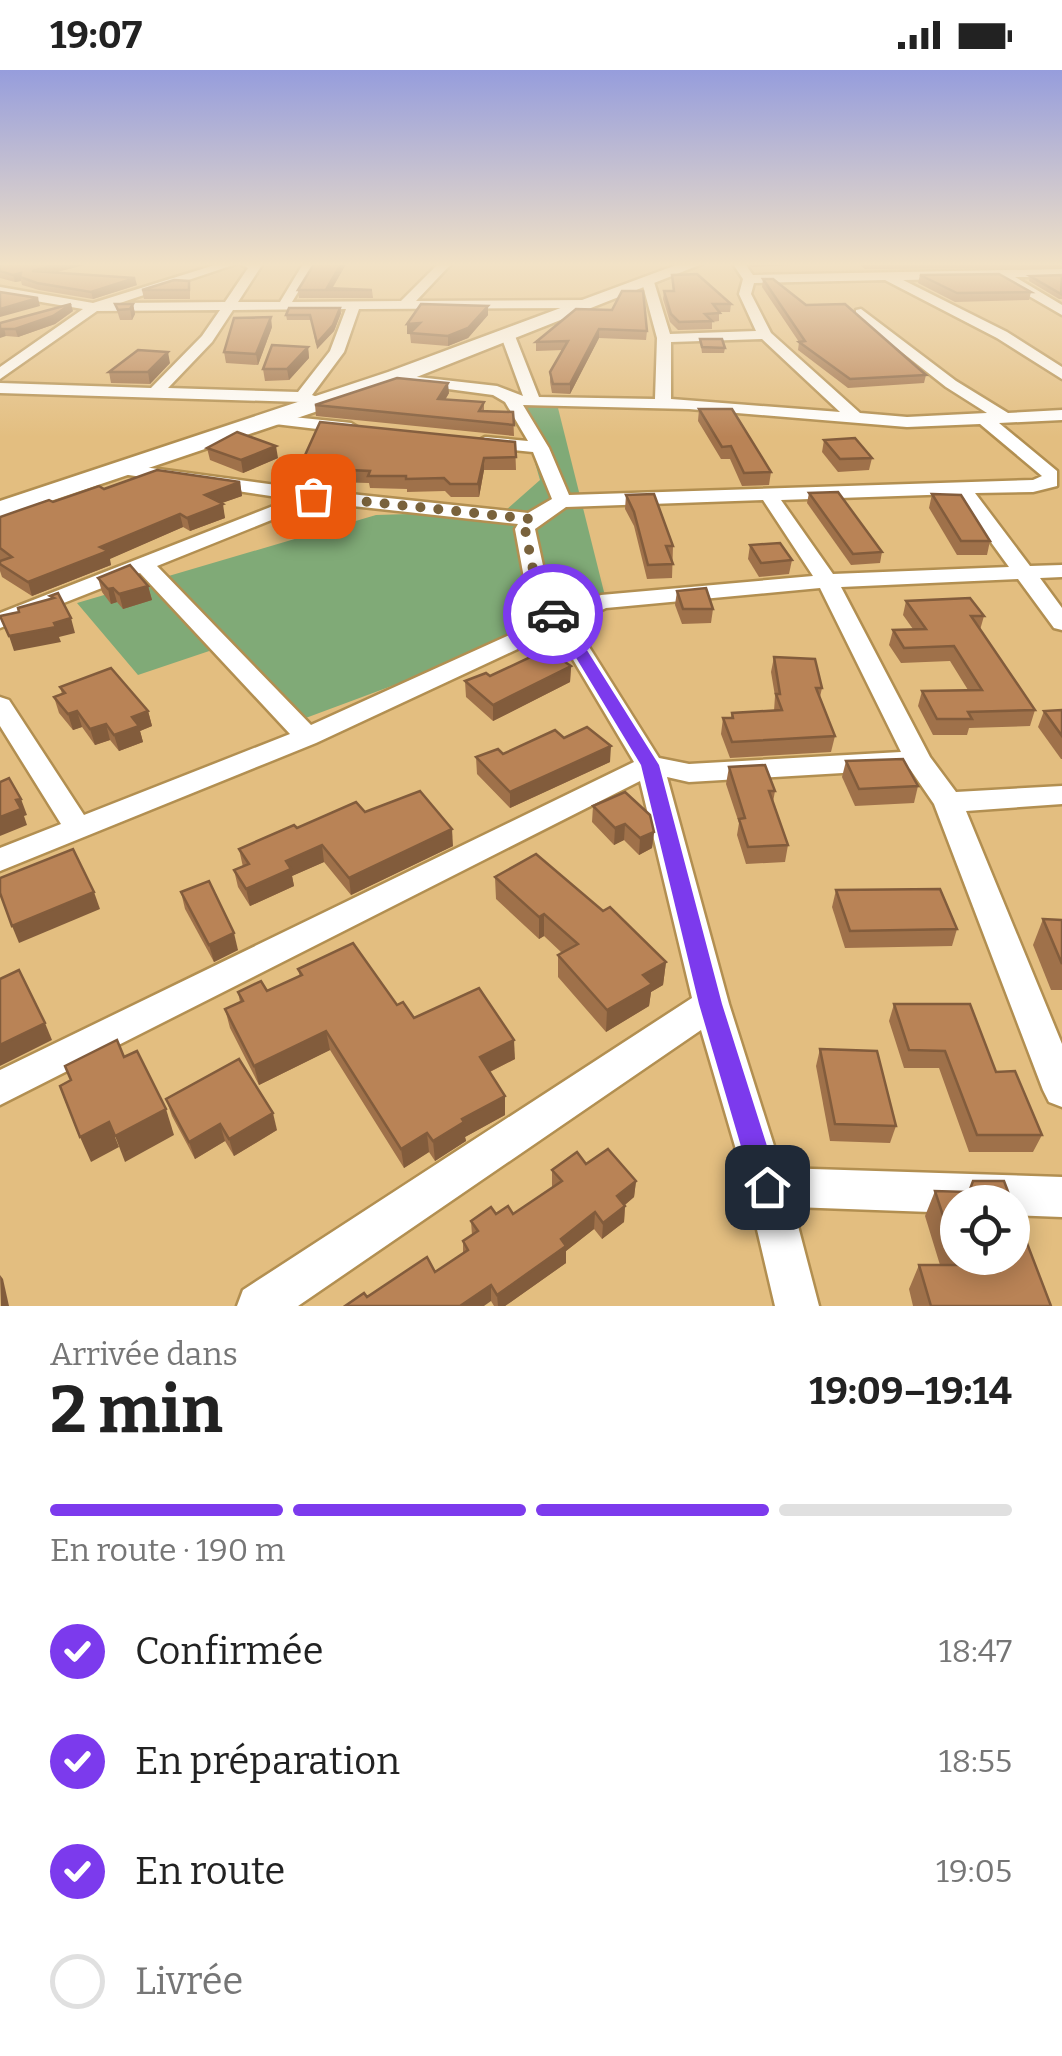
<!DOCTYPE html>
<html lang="fr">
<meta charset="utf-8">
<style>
body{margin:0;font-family:Bitter,serif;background:#f2f2f2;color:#222;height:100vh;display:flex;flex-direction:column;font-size:38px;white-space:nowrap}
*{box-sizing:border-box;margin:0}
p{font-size:32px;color:#767676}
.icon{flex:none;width:55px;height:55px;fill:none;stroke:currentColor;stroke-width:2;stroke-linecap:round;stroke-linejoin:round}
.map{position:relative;height:1236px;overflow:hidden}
.side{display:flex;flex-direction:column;background:#fff;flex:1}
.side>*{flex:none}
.buttons{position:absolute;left:940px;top:1115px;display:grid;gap:20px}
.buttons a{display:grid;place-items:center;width:90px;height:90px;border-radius:50%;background:#fff;box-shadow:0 5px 25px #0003;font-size:50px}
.pin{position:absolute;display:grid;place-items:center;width:85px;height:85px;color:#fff;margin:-42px;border-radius:20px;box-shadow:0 5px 15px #0006}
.courier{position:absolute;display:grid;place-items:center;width:100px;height:100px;margin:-50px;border:8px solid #7c3aed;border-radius:50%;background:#fff;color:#222;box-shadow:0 2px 12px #0007}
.summary em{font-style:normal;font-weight:700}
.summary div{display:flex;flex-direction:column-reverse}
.summary{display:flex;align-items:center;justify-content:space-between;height:170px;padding:0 50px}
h1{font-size:65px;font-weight:700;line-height:75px}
.bar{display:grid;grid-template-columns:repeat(4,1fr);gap:15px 10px;align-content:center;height:120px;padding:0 50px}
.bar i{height:12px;border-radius:8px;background:#e0e0e0}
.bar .selected{background:#7c3aed}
.bar p{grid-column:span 4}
ol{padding:0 50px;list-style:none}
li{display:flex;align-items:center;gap:30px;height:110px}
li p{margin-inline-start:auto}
li .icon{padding:10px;border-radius:50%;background:#7c3aed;color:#fff;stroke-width:4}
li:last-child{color:#767676}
li i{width:55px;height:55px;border:5px solid #e0e0e0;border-radius:50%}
.status{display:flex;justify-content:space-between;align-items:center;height:70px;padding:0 50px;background:#fff;direction:ltr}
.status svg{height:28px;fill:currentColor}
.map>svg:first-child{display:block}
</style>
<div class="status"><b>19:07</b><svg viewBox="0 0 49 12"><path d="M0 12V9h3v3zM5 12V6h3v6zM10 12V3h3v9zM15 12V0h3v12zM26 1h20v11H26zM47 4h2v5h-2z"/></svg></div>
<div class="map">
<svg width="1062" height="1236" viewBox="0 0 1062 1236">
<rect width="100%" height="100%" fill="#e3be80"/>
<!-- green -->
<path fill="#80aa77" d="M518,334h39l49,196 -69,32 -234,87 -70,-76 -95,32 -61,-72 299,-88 129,-4 35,-31z"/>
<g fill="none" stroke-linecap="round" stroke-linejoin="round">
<!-- street casing -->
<g stroke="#b28f51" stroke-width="5">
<g id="street">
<path d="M218,194h18l-116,39 105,-1 23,-34 -7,-4 21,1 -24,37h42l23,-38h12l-23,38 109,-1 37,-37h13l-35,37 171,-1 6,4 -6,4 -228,1 -15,43 -32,43 15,6 -8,5 -17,-4 -302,-9v-10l151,5 51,-52 18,-26 -123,1 -97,68v-12l83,-58 -83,-14v-8l93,16zM346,239l-16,42 -32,41 -130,-4 44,-46 21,-32z"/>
<path d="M733,194h12l8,11 309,-6v8h-47l47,28v10l-64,-37 -95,2 104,52 55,35v12l-65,-41 -112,-58 -131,3 -3,11 20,39 89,80 47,4 80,-4 -41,-26 -90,-71v-6l5,-1 95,72 52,32 54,-3v10l-63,3 58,48v15l-24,6 -58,1 55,73 32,-1v12l-22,1 22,30v22l-8,-2 -36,-49 -177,8 89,170 26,35 106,-6v18l-96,7 96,233v63l-13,-5 -6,-12 -109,-286 -24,-35 -221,13 -22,-5 62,227 52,164 281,9v40l-50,-2v-13h-54v11l-165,-6 26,99h-44l-28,-119 -46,-157 -403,276h-61l6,-16 449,-292 -52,-217 -640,324v-35l634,-308 -78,-131 -240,112 -316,128v-23l61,-24 -61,-98v-29l9,3 75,115 206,-81 -150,-161 -140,55v-15l291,-114 -176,-26 -3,-4 9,-5 192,26 215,23 24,-14 -19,-47 -48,-5 -9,-5 9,-5 43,4 -23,-39 -12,-7 -97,-13 -8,-5 3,-3 106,12 26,10 -22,-60 7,-4 7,4 24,61 116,2 2,-61 -15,-56 6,-4 6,4 16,52 86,-3 -17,-37 4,-15zM762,269l78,73 -169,-13v-57zM523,335l166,4 218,18 73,-3 62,52 -9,4 -464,15 -20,-47zM956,424l53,73 -176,7 -52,-74zM763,430l50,76 -212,19 -38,16 -12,-9 -16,-73 31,-22zM316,432l202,22 -3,5 14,76 16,14 -234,106 -154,-159zM820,518l81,164 -212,12 -30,-6 -85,-135 32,-15z"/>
<path d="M264,344l87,9 8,5 -8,5 -93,-11 -2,-3z"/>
</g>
</g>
<!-- secondary casing -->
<g stroke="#b28f51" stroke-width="5">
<path id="secondary" d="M679,194h23l-298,118 -404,136v-17l388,-129z"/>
</g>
<!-- street -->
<use href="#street" fill="#fff" fill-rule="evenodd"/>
<!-- secondary -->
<use href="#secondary" fill="#fff" fill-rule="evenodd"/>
</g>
<!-- wall -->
<g fill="#9f714a">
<path d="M0,194h88l-33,8 82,13 -44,14 -54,-9 -17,-5 -1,-4 -6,1 -15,-4z"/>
<path d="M346,194l-14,25 40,1 1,8h-74l-1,-8z"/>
<path d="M747,194h79l-74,3z"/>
<path d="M859,194h203v3l-197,2z"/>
<path d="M672,205l59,29 -1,8h-11v9l-7,1v7l-34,1 -8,-8 -7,-23 1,-8h9z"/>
<path d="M920,205l111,17 -2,8 -74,2 -37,-19z"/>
<path d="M1062,205v24h-3l-30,-18 1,-5z"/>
<path d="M763,209l163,96 -2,8 -76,5 -50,-38 1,-8 -37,-55z"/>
<path d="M190,219v10h-46l-2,-9z"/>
<path d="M115,234h18l2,10 -3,6h-12z"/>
<path d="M488,236v9l-20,23 -20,8 -37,-3 -1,-9h-3z"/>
<path d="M576,239l71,22 -1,9 -47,-2 -29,56 -18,-1 -2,-11v-10l13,-22 -27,1v-9z"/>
<path d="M73,241l-18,13 -37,13 -12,-1 -6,-13z"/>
<path d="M341,243l-7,18 -17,18 -6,-29h-24l-1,-5z"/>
<path d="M272,257l-14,38 -32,-2 -2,-11z"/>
<path d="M700,269l25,9 -1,5h-22z"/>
<path d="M308,277l1,11 -20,22 -24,1 -2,-12z"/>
<path d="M170,293l-20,21 -39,-1 -2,-11z"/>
<path d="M449,323l-4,7 39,2v9l29,1 1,24 -198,-20 -1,-11z"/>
<path d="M699,339l72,63 -2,13 -27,1 -12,-27h-9l-23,-38z"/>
<path d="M824,370l48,18 -3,12 -31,2 -16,-20z"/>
<path d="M515,372l1,28h-32l-5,27h-28l-6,-6 -38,1v-3l-37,-1 -1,-5 -39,-1 -1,-6h-27l-1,-12z"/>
<path d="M207,378l71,10 -35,15 -33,-13z"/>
<path d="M240,412l2,14 -21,7 4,15 -35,13 -7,-4 -74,32 2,6 -79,31 -30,-19 -2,-6v-10h2l-2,-1v-43l104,-28z"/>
<path d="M809,423l73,59 -2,11 -29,2 -44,-62z"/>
<path d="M932,424l58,47 -3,14h-30l-28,-47z"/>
<path d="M626,425l47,51 -1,32 -25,1 -13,-53 -9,-17z"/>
<path d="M750,475l42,15 -3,14 -30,3 -11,-18z"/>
<path d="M98,508l50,8 4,14 -29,9 -6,-7 -6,2 -9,-12z"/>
<path d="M677,521l36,18 -2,14 -29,1 -7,-19z"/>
<path d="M906,531l78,15 -4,14 55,80 -5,16 -61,2 -2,7h-34l-15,-29 4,-15 46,-1 -18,-29 -49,2 -12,-18 4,-15 20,-1 -10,-14z"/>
<path d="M774,587l48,31 -2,9 15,39 -4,16 -101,6 -9,-24 2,-16h8l1,-5 42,-2 1,-15 -4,-24z"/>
<path d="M571,596l-1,16 -77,39 -27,-24 -1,-16 25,-5z"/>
<path d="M60,617l88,24 4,15 -12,5 3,11 -24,9 -9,-11 -15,5 -13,-18 -9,3 -14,-17 -5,-16 8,-3z"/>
<path d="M1062,640v49h-1l-23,-32 6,-16z"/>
<path d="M564,668l46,24 -100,46 -33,-34 -1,-17 27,-3z"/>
<path d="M846,691l72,25 -4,17 -59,3 -13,-29z"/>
<path d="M729,697l46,24 -2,11 15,43 -3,17 -39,2 -9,-29 2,-12 -13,-39z"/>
<path d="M593,736l61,26 -2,16 -13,7 -15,-15 -10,5 -22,-23z"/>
<path d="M365,742l88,34 -102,49 -27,-33 -32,14 2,10 -44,20 -12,-19 -4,-17 9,-3 -4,-18 58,-21z"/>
<path d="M495,807l108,34 63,51 -3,23 -12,7 -2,14 -43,26 -48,-55v-22l4,-2 -18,-17 -5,3 -43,-40z"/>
<path d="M836,820l121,39 -5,17 -107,2 -13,-41z"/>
<path d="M181,822l57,58 -24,12 -29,-53z"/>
<path d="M1043,849l19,1v70h-11l-18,-45z"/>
<path d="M298,899l99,36 17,13 101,41 -25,13 15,24v19l-40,22 1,4 -31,20 -6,-9 -25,16 -74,-118 -71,35 -29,-57 -5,-19 15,-7 -2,-10 29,-1 33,-14z"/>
<path d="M894,934l102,68 46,63 -9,17h-64l-30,-84h-35l-15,-47z"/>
<path d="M820,979l76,77 -6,17 -60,-2 -14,-75z"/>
<path d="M166,1029l111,31 -43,26 -9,-15 -30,18 -23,-43z"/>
<path d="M586,1094l50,17 -2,16 -9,8 -1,17 -22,17 -8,-10 -28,22v12l-61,43h-11l-3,-5 -124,-4 68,-25 28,-19v-12l9,-6 -1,-14 25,-7h17l39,-26v-18z"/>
<path d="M973,1111l78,125h-138l-4,-17 10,-24h21l-15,-49 10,-25 33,1z"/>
</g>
<!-- shaded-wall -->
<g fill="#825c3c">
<path d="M58,194h30l-54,14 -2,-7z"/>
<path d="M341,194h5l-15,26 -4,-2z"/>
<path d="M21,203v8l-6,1 -2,-7z"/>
<path d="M135,208l2,7 -44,14 -2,-7z"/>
<path d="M38,228l2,8 -40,11v-8z"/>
<path d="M71,234l2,7 -18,13 -37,13 -3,-8z"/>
<path d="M133,234l2,10 -3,6 -2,-11z"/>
<path d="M488,236v9l-20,23 -20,8v-10z"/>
<path d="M340,238l1,5 -7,18 -17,18v-6z"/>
<path d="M271,247l1,10 -14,38 -2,-11z"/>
<path d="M420,253l-10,11h-3v-10z"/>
<path d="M4,258l2,8 -6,2v-9z"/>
<path d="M599,259v9l-29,56v-10z"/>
<path d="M308,277l1,11 -20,22 -2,-11z"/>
<path d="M168,282l2,11 -20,21 -2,-12z"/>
<path d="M448,313l1,10 -10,17 -1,-11z"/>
<path d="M276,376l2,12 -35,15 -2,-13z"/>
<path d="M484,388v12l-5,27 -1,-13z"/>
<path d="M240,412l2,14 -34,12 -3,-13z"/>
<path d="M223,434l2,14 -35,13 -3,-13z"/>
<path d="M180,444l3,13 -73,32 1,6 -79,31 -4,-14 72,-35z"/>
<path d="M148,516l4,14 -29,9 -4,-15z"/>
<path d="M113,518l4,14 -6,2 -3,-15z"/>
<path d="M71,548l4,15 -16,4 2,5 -47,9 -5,-15z"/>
<path d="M571,596l-1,16 -77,39v-16z"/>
<path d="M77,641l5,16 -9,3 -5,-16z"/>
<path d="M148,641l4,15 -12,5 3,11 -24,9 -5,-16 18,-18z"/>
<path d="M106,654l4,16 -15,5 -5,-16z"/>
<path d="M611,676l-1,16 -100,46v-16z"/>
<path d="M21,729l6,16 -3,1 3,9 -27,11v-19l16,-17z"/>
<path d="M625,754l-1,16 -10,5 1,-17z"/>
<path d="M452,759l1,17 -102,49 -2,-17z"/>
<path d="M654,762l-2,16 -13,7 1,-17z"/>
<path d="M322,775l2,17 -32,14 2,10 -44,20 -4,-17 40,-28z"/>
<path d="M94,822l6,17 -81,34 -7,-17z"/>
<path d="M544,844v22l-5,3v-22z"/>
<path d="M234,863l4,17 -24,12 -5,-17z"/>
<path d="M666,892l-3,23 -12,7 -2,14 -43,26 1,-22 36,-35z"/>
<path d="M45,953l7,17 -52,26v-21z"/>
<path d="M326,961l4,19 -71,35 -5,-19z"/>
<path d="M514,970l1,19 -34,17 -1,-19z"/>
<path d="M505,1026v19l-40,22 1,4 -31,20 -2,-20 29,-22z"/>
<path d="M166,1039l8,26 -49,27 -10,-26z"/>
<path d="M273,1043l4,17 -43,26 -5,-17z"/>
<path d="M109,1052l10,25 -28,15 -11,-25z"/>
<path d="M220,1054l5,17 -30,18 -6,-17z"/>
<path d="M427,1063l2,19 -25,16 -3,-19z"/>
<path d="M636,1111l-2,16 -19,16 2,-17z"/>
<path d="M625,1136l-1,16 -22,17 1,-16z"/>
<path d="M595,1142l-1,17 -28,22v12l-61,43h-7l-1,-11 64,-56z"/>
<path d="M0,1205l3,4 6,27h-8z"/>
<path d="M491,1215v16l-7,5h-24z"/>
</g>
<!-- building -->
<g fill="#b98356" stroke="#825c3c" stroke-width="2.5">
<path d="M0,194h58l-26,7 103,7 -44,14 -54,-9 -17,-6 1,-4 -8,2 -13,-4z"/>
<path d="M314,194h27l-14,24 45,2h-74z"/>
<path d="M697,204l34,30h-18l7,9 -15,1 7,7 -33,1 -8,-8 -7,-23h10l-2,-16z"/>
<path d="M999,204l32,18 -74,1 -37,-18z"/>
<path d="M1062,205l-1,19 -31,-18z"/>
<path d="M763,209h10l33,26 39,-1 81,71 -76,4 -51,-37 6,-1z"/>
<path d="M174,210l15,1v9h-47z"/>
<path d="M622,221h21l4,40 -48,-2 -29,55h-17l-3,-12 18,-31 -32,1 40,-33 36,1z"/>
<path d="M0,222l38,6 -38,11z"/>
<path d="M71,234l-18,12 -38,13h-15v-6z"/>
<path d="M115,234h18l-3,5 -12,1z"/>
<path d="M421,234l67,2 -20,22 -20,8 -38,-3 10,-10 -13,1z"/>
<path d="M289,238h51l-7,17 -16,18 -7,-28h-24z"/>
<path d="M271,247l-15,37 -32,-2 10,-34z"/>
<path d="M700,269h22l3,9 -23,-1z"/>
<path d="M272,275l36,2 -21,22h-24z"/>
<path d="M138,280l30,2 -20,20h-39z"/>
<path d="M397,308l51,5 -10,16 46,3 -5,9 34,1 1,13 -199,-20z"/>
<path d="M699,339h33l39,63 -27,1 -13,-27 -9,1z"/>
<path d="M320,352l195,20 1,15 -32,1 -6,26h-28l-6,-6 -38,1v-3h-38l2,-5 -42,-2 3,-5h-30z"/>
<path d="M237,362l39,14 -35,14 -34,-12z"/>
<path d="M855,368l17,20 -32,1 -16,-19z"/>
<path d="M157,400l83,12 -35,13 18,9 -36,14 -7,-4 -80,33 8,4 -80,31 -28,-18v-3l12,-4 -12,-9v-31l49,-17 4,2 46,-16 5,3z"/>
<path d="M838,422l44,60 -29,2 -44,-61z"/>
<path d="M654,424l19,52h-7l7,18 -25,1 -14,-53 -8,-17z"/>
<path d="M932,424l29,1 29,46h-29z"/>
<path d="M780,473l12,17 -31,3 -11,-18z"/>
<path d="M130,495l18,21 -29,8 -6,-6 -5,1 -10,-11z"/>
<path d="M706,518l7,21h-30l-6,-18z"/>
<path d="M58,523l13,25 -17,5 2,4 -47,9 -9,-20 19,-4 -1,-4 36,-10 -4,-2z"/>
<path d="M970,528l14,18h-13l64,94 -67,2 4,7h-35l-15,-28 60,-1 -28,-44 -50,2 -11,-18 33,-1 -20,-28z"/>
<path d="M541,582h9l21,14 -78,39 -28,-24 21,-8 4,3z"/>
<path d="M774,587l41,2 7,29h-6l19,48 -103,6 -9,-24h10l-1,-5 50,-3 -6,-16h4z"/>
<path d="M111,598l37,43 -16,6 7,9 -25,9 -8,-11 -16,5 -13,-18 -9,3 -14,-17 11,-4 -5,-6z"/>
<path d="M1062,640v26l-18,-25z"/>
<path d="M587,657l24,19 -101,46 -34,-35 22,-8 5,5 52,-24 9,8z"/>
<path d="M903,689l15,27 -59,3 -13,-28z"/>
<path d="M765,695l10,26h-6l19,54 -40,2 -9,-28 6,-1 -16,-51z"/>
<path d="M9,708l12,21 -5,1 5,9 -21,8v-35z"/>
<path d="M420,721l32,38 -103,49 -27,-33 -36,16 5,8 -45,20 -12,-19 15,-6 -10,-15 55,-24 3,3 59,-26 9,10z"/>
<path d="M625,722l25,23 4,17 -14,6 -15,-14 -10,4 -22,-22z"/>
<path d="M73,779l21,43 -82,34 -12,-33v-15z"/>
<path d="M536,784l67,57 7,-4 56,55 -23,13 9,9 -45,26 -49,-55 20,-11 -34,-30 -5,3 -44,-40z"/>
<path d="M209,811l25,52 -25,12 -28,-53z"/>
<path d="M940,819l17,40 -107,2 -14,-41z"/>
<path d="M1043,849l19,1v44z"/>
<path d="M353,873l44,62 6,-3 11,16 65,-30 35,52 -34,17 25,39 -43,23 2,3 -31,19 -6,-8 -26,16 -75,-118 -72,35 -29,-57 18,-8 -5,-9 23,-11 6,10 35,-16 -4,-6z"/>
<path d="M19,900l26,53 -45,22v-66z"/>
<path d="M894,934h76l26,68 19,-1 27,64h-65l-32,-84 -36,-1z"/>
<path d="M117,970l7,17 13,-6 29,58 -51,27 -6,-14 -29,15 -20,-51 11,-6 -6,-14z"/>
<path d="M820,979l57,2 19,75 -61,-2z"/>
<path d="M239,989l34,54 -44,26 -9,-15 -31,18 -23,-43z"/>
<path d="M608,1079l28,32 -19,15 8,10 -22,17 -8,-11 -34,27 5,7 -69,49 -6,-10 -31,21h-115l19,-13 3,4 60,-40 8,15 33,-22 -5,-9 15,-10 -7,-10 20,-14 5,7 12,-8 5,8 49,-33 -10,-11 25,-18 9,12z"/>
<path d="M973,1111h31l8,21h-54v56h54v-54l39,102h-120l-12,-41h40l-24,-74 34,1z"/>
</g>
<!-- sky -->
<linearGradient id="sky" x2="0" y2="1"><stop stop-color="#969ddc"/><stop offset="0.53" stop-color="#f2e2c6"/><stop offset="1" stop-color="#f2e2c6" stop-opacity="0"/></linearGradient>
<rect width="1062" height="367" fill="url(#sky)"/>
<!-- route -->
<path fill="#7c3aed" d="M553,540l15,10 91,145 63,239 58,183 -4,9 -9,4 -10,-4 -4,-9 -54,-183 -58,-239 -86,-142 -9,-9z"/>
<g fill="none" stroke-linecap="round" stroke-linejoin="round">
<!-- done -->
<path stroke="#79623c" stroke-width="10" stroke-dasharray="0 18" d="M313,426l218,23 -6,10 15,76 13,9"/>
</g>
</svg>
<div class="buttons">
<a><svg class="icon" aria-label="locate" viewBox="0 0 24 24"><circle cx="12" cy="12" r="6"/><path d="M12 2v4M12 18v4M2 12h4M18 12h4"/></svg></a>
</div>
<div class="pin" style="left:313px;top:426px;background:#ea580c"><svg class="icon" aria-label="bag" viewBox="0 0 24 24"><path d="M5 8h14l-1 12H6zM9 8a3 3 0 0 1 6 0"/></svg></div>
<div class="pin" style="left:767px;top:1117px;background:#1f2937"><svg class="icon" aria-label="home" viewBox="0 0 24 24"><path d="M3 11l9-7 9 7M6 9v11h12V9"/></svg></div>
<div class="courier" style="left:553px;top:544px"><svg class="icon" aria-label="car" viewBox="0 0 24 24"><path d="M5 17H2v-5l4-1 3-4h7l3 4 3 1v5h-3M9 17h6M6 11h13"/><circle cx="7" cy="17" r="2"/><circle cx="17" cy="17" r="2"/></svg></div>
</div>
<section class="side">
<div class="summary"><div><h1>2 min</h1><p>Arrivée dans</p></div><em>19:09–19:14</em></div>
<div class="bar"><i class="selected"></i><i class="selected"></i><i class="selected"></i><i></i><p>En route · 190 m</p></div>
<ol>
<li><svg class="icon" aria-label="check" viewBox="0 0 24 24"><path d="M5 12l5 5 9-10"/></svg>Confirmée<p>18:47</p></li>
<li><svg class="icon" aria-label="check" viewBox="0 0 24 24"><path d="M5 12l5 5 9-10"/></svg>En préparation<p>18:55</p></li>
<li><svg class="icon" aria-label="check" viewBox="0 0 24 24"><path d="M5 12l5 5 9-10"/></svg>En route<p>19:05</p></li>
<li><i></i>Livrée</li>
</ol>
</section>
